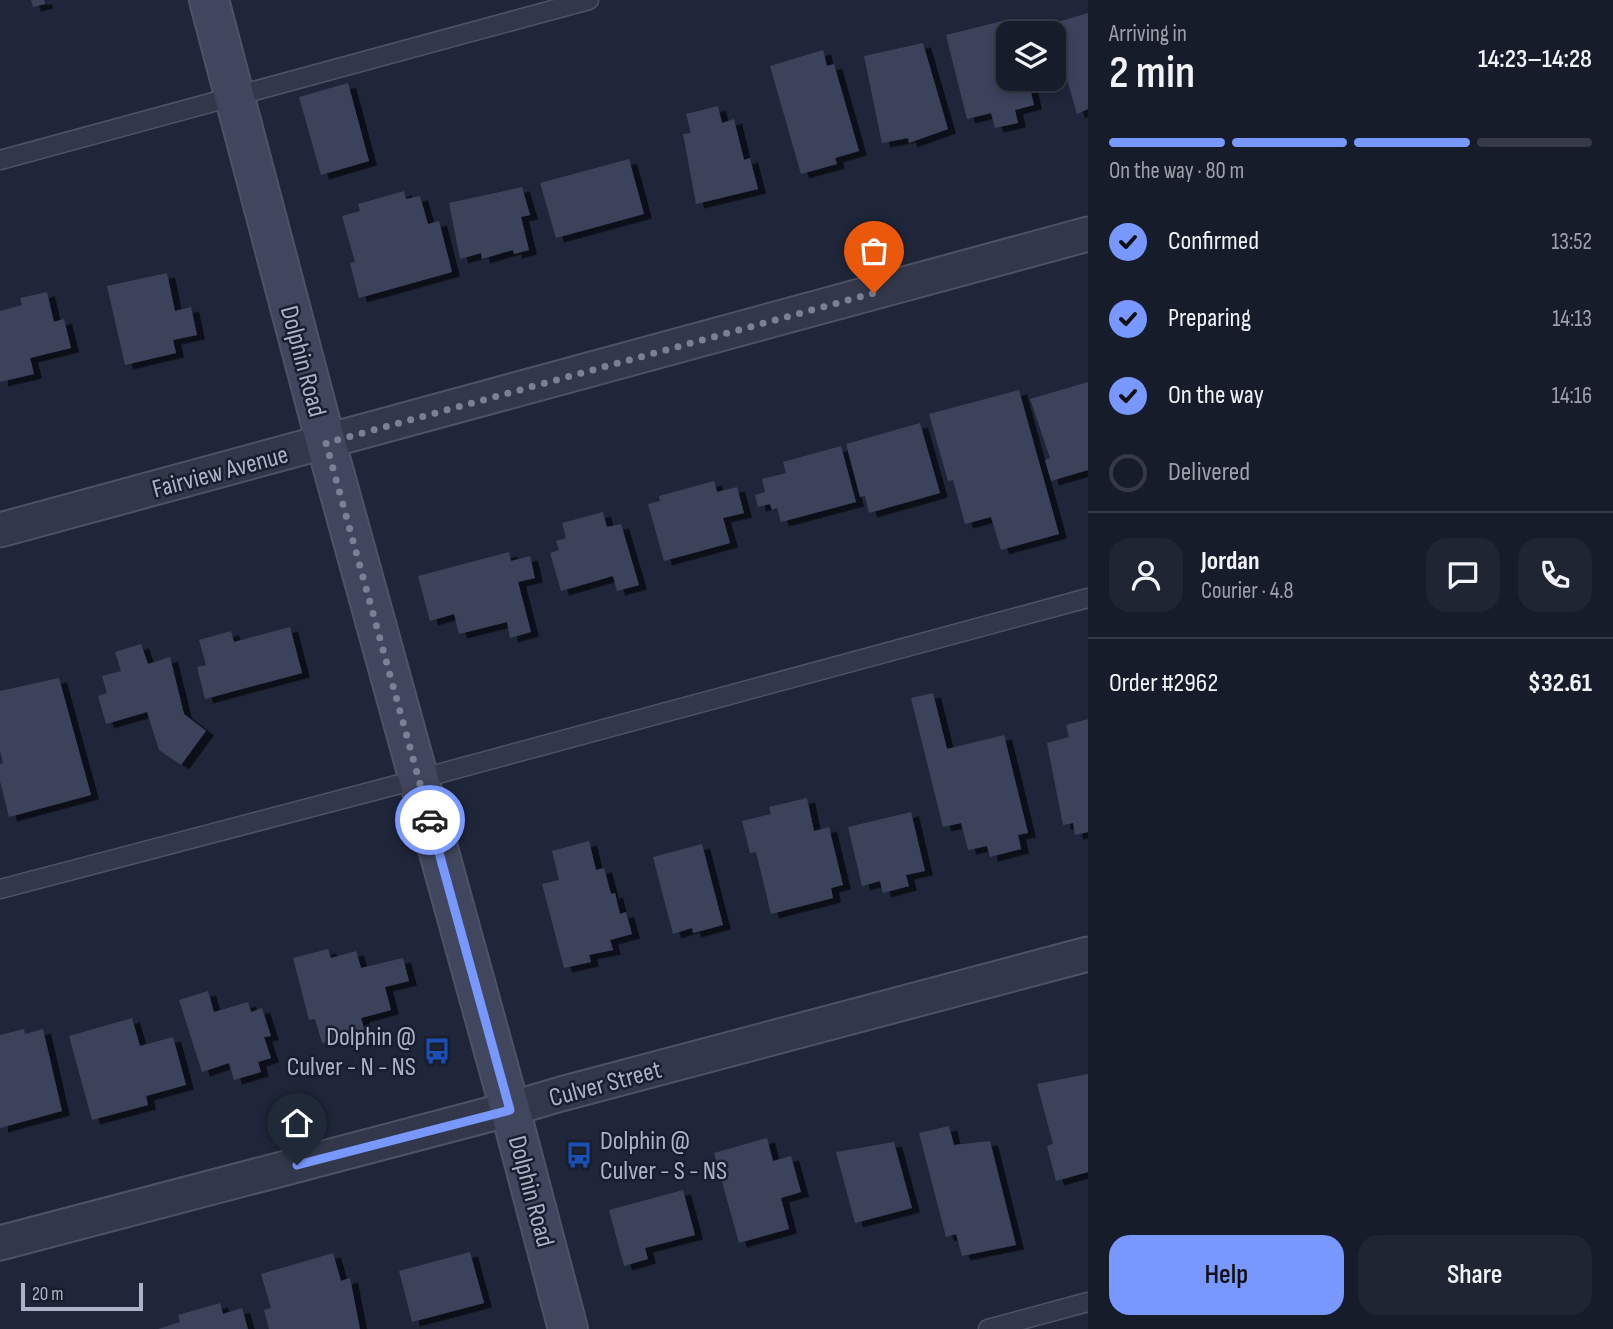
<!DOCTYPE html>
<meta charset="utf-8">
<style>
body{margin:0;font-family:"Sofia Sans Condensed",sans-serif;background:#202533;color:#f1f3f6;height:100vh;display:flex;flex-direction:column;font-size:26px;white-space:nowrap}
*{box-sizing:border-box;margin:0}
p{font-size:23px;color:#9ea1a9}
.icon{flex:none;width:38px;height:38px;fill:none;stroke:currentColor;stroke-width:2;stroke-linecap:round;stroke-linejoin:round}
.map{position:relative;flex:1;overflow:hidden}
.sheet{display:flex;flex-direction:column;background:#171c2b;width:525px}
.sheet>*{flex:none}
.tools{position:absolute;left:996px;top:21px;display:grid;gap:14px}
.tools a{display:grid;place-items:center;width:70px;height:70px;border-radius:14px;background:#171c2b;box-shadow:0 4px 10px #0003,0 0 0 2px #363a47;font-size:35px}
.scale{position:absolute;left:21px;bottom:18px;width:122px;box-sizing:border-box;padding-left:7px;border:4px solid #acb2c7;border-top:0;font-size:19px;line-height:24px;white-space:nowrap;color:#acb2c7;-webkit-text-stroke:5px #181e2e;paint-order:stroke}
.pin{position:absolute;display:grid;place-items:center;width:60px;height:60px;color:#fff;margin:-72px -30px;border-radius:50% 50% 50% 0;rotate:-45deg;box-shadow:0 0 7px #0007}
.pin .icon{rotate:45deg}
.courier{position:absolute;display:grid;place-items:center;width:70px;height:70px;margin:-35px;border:5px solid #7998ff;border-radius:50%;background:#fff;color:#222;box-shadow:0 2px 9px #0007}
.head em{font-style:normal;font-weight:600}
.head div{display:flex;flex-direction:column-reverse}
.head{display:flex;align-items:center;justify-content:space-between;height:119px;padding:0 21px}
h1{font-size:46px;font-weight:600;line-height:52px}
.bar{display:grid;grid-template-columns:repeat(4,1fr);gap:10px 7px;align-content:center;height:84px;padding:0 21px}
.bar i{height:9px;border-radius:5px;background:#363a47}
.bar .on{background:#7998ff}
.bar p{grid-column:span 4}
.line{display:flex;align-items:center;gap:18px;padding:0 21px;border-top:2px solid #363a47}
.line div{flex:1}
.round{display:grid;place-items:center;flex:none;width:74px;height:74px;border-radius:21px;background:#202533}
ol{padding:0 21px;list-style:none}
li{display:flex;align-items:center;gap:21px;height:77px}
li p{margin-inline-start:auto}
li .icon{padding:7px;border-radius:50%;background:#7998ff;color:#111;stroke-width:4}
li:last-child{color:#9ea1a9}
li i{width:38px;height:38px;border:4px solid #363a47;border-radius:50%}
.button{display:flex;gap:14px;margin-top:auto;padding:14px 21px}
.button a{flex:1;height:80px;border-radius:21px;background:#7998ff;color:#111;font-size:28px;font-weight:600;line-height:80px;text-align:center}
.button a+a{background:#202533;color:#f1f3f6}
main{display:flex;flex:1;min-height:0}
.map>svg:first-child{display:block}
</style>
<main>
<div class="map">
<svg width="1088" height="1329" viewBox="0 0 1088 1329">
<defs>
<filter id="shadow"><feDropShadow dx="8" dy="4.5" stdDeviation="0" flood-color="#0009"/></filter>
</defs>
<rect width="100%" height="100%" fill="#1f2639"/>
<!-- building -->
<g fill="#3a435a" filter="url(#shadow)">
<path d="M31,0h13l1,4 -12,3z"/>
<path d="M1088,13v96l-11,5 -26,-90z"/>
<path d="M1006,20l3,13 -1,46h20l6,26 -19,5 3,13 -23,5 -4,-15 -24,6 -21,-84z"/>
<path d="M923,43l25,86 -39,14 -1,-5 -26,5 -18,-87z"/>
<path d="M823,50l4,16 7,-2 25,87 -24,7 2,6 -36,10 -31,-108z"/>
<path d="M348,83l21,78 -48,14 -22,-78z"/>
<path d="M718,106l4,17 12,-4 10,41 6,-2 8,31 -62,15 -13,-70 8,-1 -5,-19z"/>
<path d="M629,159l15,55 -88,24 -16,-55z"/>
<path d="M522,187l8,28 -9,2 8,33 -15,4 -1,-4 -31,9 -1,-6 -21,6 -11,-56z"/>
<path d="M404,191l2,8 14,-3 8,28 11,-3 13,51 -93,26 -9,-35 5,-1 -13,-46 18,-5 -2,-7z"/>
<path d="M167,273l8,38 16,-4 6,28 -24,5 3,13 -51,12 -18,-79z"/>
<path d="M47,292l7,30 10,-3 7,29 -41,10 4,16 -34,8v-71l22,-6 -2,-7z"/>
<path d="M1088,382v88l-37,11 -6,-21 5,-2 -20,-59z"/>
<path d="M1019,390l40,144 -58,16 -10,-33 -26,7 -12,-44 -5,1 -19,-67z"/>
<path d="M920,423l20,70 -71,20 -4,-17 -5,1 -14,-53z"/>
<path d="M841,446l15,56 -75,20 -4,-14 -5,2 -2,-6 -12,3 -3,-12 10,-3 -3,-13 24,-6 -3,-11z"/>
<path d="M714,481l3,11 20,-5 7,26 -21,5 7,25 -66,18 -16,-57 12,-3 -1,-5z"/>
<path d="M603,512l4,15 14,-3 18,61 -22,6 -4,-15 -52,15 -11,-38 9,-3 -3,-9 10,-3 -4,-15z"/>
<path d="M509,552l2,9 19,-5 5,22 -17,4 13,50 -21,6 -3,-16 -48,12 -5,-20 -24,7 -12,-45z"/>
<path d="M290,627l12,46 -97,26 -8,-32 9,-2 -7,-25 32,-9 3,11z"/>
<path d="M141,644l7,20 22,-7 14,57 22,17 -25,34 -22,-15 -12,-38 -41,12 -8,-28 9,-3 -5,-17 19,-5 -6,-19z"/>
<path d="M59,678l32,117 -82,22 -9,-36v-17l3,-1 -3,-12v-60z"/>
<path d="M933,693l14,56 57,-14 24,98 -10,2 3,14 -31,8 -3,-11 -19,4 -7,-27 -18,4 -32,-129z"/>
<path d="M1088,719v113l-13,3 -2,-12 -10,2 -16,-82 22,-6 -3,-12z"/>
<path d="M807,798l7,33 15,-4 14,58 -12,3 2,10 -62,16 -15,-62 -6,1 -8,-32 29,-7 -2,-7z"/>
<path d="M911,812l14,59 -19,4 3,11 -26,7 -3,-12 -18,5 -14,-59z"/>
<path d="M589,841l7,29 8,-2 7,26 4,-1 5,21 6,-2 6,22 -22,6 3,10 -24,5 2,7 -27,6 -22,-84 17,-4 -7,-29z"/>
<path d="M702,844l21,81 -30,8 -1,-5 -19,6 -20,-77z"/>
<path d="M328,949l3,9 25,-7 5,17 42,-10 6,23 -24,6 6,23 -30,8 4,14 -43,11 -7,-24 -6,1 -16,-62z"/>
<path d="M208,991l6,21 34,-10 3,10 11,-4 9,28 -7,1 7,21 -13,4 3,10 -27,8 -5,-17 -27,9 -23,-72z"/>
<path d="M132,1018l8,28 33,-9 13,48 -40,11 2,9 -56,15 -23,-84z"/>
<path d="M24,1029l1,5 18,-5 19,82 -62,17v-93z"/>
<path d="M1088,1074v98l-32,9 -9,-35 6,-2 -16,-60z"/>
<path d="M949,1126l5,19 36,-4 26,104 -54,11 -6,-22 -10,3 -27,-104z"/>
<path d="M767,1138l6,23 18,-5 10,36 -20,6 8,31 -50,14 -25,-90z"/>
<path d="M894,1142l18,66 -57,15 -19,-71z"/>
<path d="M683,1190l12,45 -50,13 3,11 -24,7 -15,-56z"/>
<path d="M470,1252l14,51 -72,19 -13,-51z"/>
<path d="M333,1253l8,28 9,-3 10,51h-91l-5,-19 7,-2 -10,-34z"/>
<path d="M220,1303l3,11 19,-6 6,21h-90l22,-7 -2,-7z"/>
</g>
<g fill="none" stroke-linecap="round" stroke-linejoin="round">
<!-- service casing -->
<g stroke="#4d5365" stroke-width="21">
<g id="service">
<path d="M0,160l589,-160"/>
<path d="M0,889l419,-110 669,-181"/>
<path d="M988,1329l100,-27"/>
</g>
</g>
<!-- minor casing -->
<g stroke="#4d5365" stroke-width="37">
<g id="minor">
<path d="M0,530l1088,-296"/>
<path d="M0,1243l510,-134 51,-15 527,-140"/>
</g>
</g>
<!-- secondary casing -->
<g stroke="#4d5365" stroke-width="42">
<path id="secondary" d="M209,0l117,443 184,666 58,220"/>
</g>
<!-- service -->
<use href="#service" stroke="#32384a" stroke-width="18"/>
<!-- minor -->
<use href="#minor" stroke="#32384a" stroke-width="33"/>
<!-- secondary -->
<use href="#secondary" stroke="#40465d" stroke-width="38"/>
</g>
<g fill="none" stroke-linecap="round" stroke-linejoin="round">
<!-- done -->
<path stroke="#7b8195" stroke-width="7" stroke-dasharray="0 12.6" d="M430,820l-104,-377 548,-150"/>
<!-- route -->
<path stroke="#7998ff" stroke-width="9" d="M297,1165l213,-55 -80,-290"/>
</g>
<!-- icons -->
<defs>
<g id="bus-bare" transform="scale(2.1)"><path d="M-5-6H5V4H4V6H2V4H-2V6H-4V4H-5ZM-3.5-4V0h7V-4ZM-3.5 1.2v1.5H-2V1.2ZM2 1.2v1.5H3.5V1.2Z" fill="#1a4fb4" stroke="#181e2e" stroke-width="2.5" paint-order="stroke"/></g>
</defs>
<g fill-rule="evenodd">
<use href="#bus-bare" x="437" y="1051"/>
<use href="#bus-bare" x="579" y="1155"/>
</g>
<g text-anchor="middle" stroke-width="5" stroke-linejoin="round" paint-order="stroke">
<!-- street labels -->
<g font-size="26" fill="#acb2c7" stroke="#181e2e">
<text transform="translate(304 361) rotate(75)" y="9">Dolphin Road</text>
<text transform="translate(220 471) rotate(-15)" y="9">Fairview Avenue</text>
<text transform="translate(605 1083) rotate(-15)" y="9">Culver Street</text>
<text transform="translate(532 1191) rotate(75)" y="9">Dolphin Road</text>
</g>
<!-- poi labels -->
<g font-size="26" fill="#acb2c7" stroke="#181e2e" text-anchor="end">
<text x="416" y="1045">Dolphin @<tspan x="416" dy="30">Culver - N - NS</tspan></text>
<text x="600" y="1149" text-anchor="start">Dolphin @<tspan x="600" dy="30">Culver - S - NS</tspan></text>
</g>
</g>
</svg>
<div class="tools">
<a><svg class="icon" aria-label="layers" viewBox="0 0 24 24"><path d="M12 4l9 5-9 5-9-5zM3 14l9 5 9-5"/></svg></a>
</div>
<div class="scale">20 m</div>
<div class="pin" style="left:874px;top:293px;background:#ea580c"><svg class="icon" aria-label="bag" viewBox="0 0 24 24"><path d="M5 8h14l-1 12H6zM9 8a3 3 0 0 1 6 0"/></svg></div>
<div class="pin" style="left:297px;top:1165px;background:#1f2937"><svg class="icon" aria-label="home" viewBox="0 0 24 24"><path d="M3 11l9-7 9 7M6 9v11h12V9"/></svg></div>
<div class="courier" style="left:430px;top:820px"><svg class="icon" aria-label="car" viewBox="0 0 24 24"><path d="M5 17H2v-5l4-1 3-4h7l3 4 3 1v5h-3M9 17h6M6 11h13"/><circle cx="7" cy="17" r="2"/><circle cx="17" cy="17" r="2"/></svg></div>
</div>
<section class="sheet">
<div class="head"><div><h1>2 min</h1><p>Arriving in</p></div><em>14:23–14:28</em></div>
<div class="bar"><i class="on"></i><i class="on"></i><i class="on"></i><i></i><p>On the way · 80 m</p></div>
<ol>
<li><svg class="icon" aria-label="check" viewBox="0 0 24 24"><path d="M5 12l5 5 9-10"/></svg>Confirmed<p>13:52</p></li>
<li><svg class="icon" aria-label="check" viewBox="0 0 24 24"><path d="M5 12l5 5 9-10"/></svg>Preparing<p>14:13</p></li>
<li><svg class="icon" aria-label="check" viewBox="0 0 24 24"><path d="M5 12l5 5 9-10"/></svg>On the way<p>14:16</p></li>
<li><i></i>Delivered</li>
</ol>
<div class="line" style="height:126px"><a class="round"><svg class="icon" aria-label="person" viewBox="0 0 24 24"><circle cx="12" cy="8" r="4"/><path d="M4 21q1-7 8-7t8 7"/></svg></a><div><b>Jordan</b><p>Courier · 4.8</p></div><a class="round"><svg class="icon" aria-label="chat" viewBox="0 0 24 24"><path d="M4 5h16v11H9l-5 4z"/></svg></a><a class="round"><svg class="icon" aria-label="phone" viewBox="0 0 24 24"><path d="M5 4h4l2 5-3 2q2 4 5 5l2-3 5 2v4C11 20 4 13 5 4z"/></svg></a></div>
<div class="line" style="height:91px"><div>Order #2962</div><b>$32.61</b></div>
<div class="button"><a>Help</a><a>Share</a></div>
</section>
</main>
